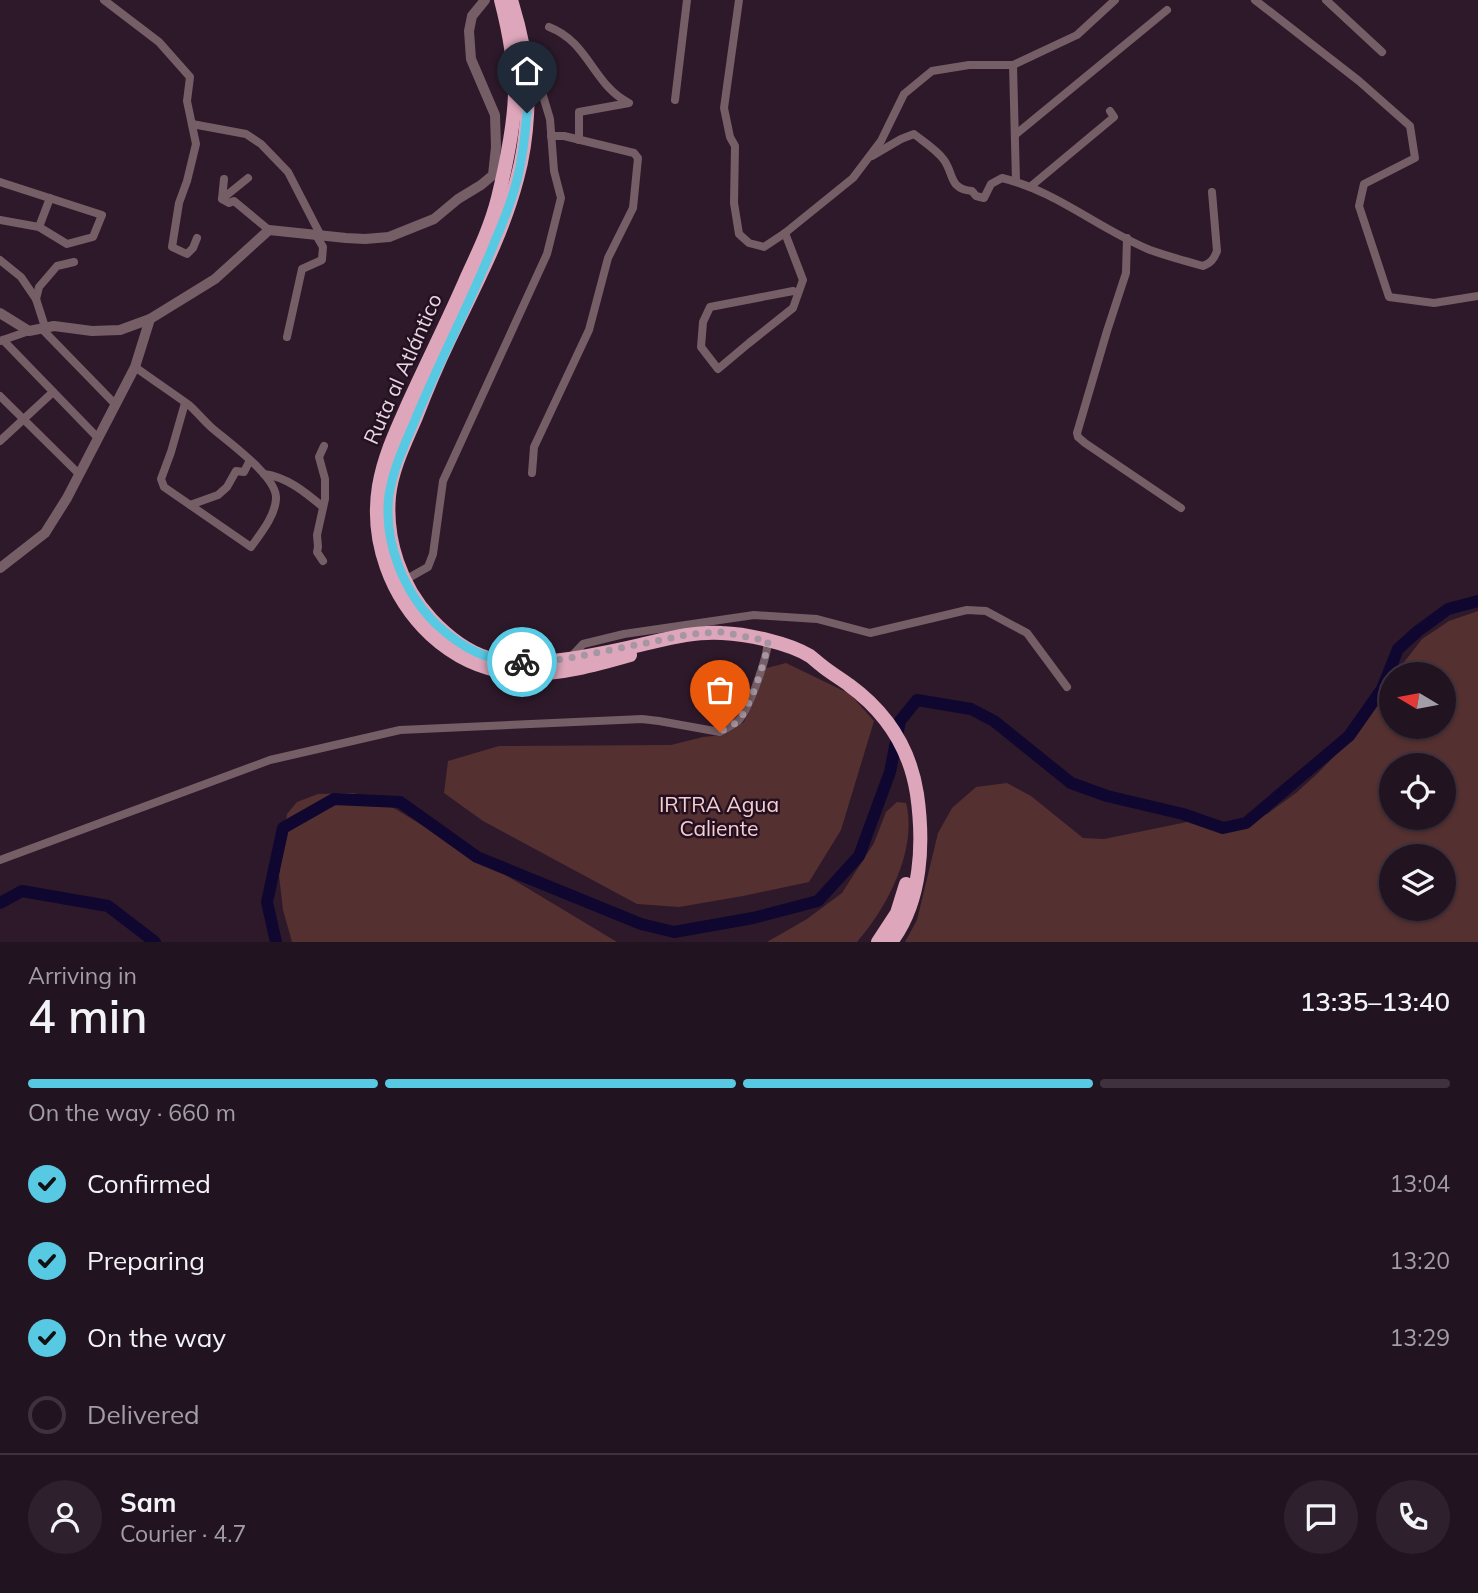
<!DOCTYPE html>
<meta charset="utf-8">
<style>
body{margin:0;font-family:Mulish,sans-serif;background:#2e202d;color:#f1f3f6;height:100vh;display:flex;flex-direction:column;font-size:26px;white-space:nowrap}
*{box-sizing:border-box;margin:0}
p{font-size:23px;color:#a29ea5}
.icon{flex:none;width:38px;height:38px;fill:none;stroke:currentColor;stroke-width:2;stroke-linecap:round;stroke-linejoin:round}
.map{position:relative;height:942px;overflow:hidden}
.sheet{display:flex;flex-direction:column;background:#221320;flex:1}
.sheet>*{flex:none}
.needle{width:46px;rotate:280deg}
.controls{position:absolute;left:1379px;top:662px;display:grid;gap:14px}
.controls a{display:grid;place-items:center;width:77px;height:77px;border-radius:50%;background:#221320;box-shadow:0 2px 5px #0004,0 0 0 2px #3f323e;font-size:35px}
.pin{position:absolute;display:grid;place-items:center;width:60px;height:60px;color:#fff;margin:-72px -30px;border-radius:50% 50% 50% 0;rotate:-45deg;box-shadow:0 0 7px #0007}
.pin .icon{rotate:45deg}
.courier{position:absolute;display:grid;place-items:center;width:70px;height:70px;margin:-35px;border:5px solid #57c9e2;border-radius:50%;background:#fff;color:#222;box-shadow:0 2px 9px #0007}
.overview em{font-style:normal;font-weight:600}
.overview div{display:flex;flex-direction:column-reverse}
.overview{display:flex;align-items:center;justify-content:space-between;height:119px;padding:0 28px}
h1{font-size:46px;font-weight:600;line-height:52px}
.bar{display:grid;grid-template-columns:repeat(4,1fr);gap:10px 7px;align-content:center;height:84px;padding:0 28px}
.bar i{height:9px;border-radius:5px;background:#3f323e}
.bar .active{background:#57c9e2}
.bar p{grid-column:span 4}
.line{display:flex;align-items:center;gap:18px;padding:0 28px;border-top:2px solid #3f323e}
.line div{flex:1}
.round{display:grid;place-items:center;flex:none;width:74px;height:74px;border-radius:37px;background:#2e202d}
ol{padding:0 28px;list-style:none}
li{display:flex;align-items:center;gap:21px;height:77px}
li p{margin-inline-start:auto}
li .icon{padding:7px;border-radius:50%;background:#57c9e2;color:#111;stroke-width:4}
li:last-child{color:#a29ea5}
li i{width:38px;height:38px;border:4px solid #3f323e;border-radius:50%}
.map>svg:first-child{display:block}
</style>
<div class="map">
<svg width="1478" height="942" viewBox="0 0 1478 942">
<rect width="100%" height="100%" fill="#2e192a"/>
<!-- green -->
<g fill="#543030" fill-rule="evenodd">
<path d="M1478,611v331h-573l12,-22 21,-87 14,-25 24,-21 31,-4 24,13 52,42 21,1 88,-18 23,4 29,-2 23,-9 29,-21 22,-20 38,-39 35,-55v47h53v-52h-49l27,-35 27,-18zM1391,765h53v52h-53zM1391,856h53v52h-53z"/>
<path d="M786,663l58,28 6,3 24,27 -33,109 -32,52 -66,14 -64,11 -42,-3 -154,-83 -39,-28 4,-32 51,-15 172,-1 32,-8 20,-2 21,-13 16,-37 3,-16z"/>
<path d="M354,793l38,14 225,135h-325l-9,-32 -4,-35 8,-61 10,-12 21,-8z"/>
<path d="M897,802l9,1c12,46 -19,105 -49,139h-90l40,-23 35,-26 32,-50 12,-31z"/>
</g>
<g fill="none" stroke-linecap="round" stroke-linejoin="round">
<!-- river -->
<g stroke="#0f072f" stroke-width="12">
<path d="M0,903l22,-12 86,15 47,36"/>
<path d="M276,942l-9,-40 16,-74 51,-29 66,3 77,55 164,67 33,8 79,-14 65,-17 41,-45 31,-84 10,-51 17,-21 54,9 23,12 77,62 36,13 76,18 40,14 23,-5 103,-87 33,-47 16,-40 20,-18 30,-22 30,-8"/>
</g>
<!-- minor -->
<g stroke="#765e66" stroke-width="8">
<path d="M104,0l55,42 31,35 -3,24 9,43 -9,37 -8,22 -7,44 15,7 6,-6 4,-10"/>
<path d="M739,0l-15,108 6,29 5,9 -1,57 5,31 10,9 15,4 21,-14 68,-55 28,-37 23,-47 28,-23 37,-6h44l64,-30 38,-35"/>
<path d="M1255,0l104,81 51,45 5,32 -51,26 -5,22 30,91 45,6 44,-7"/>
<path d="M1326,0l56,52"/>
<path d="M549,27c40,15 44,58 80,76l-50,9v28"/>
<path d="M1013,65l3,116"/>
<path d="M675,100l12,-100"/>
<path d="M192,124l54,10 15,10 27,28 33,64"/>
<path d="M1015,135l152,-125"/>
<path d="M872,156l29,-17 13,-5c10,8 23,16 30,26 10,14 5,29 28,31l4,5 8,2 7,-14 11,-6c54,13 97,51 148,72 17,6 35,11 53,16 8,-3 11,-7 14,-15l-5,-59"/>
<path d="M224,179l-2,20 7,4 5,-2 35,29"/>
<path d="M0,182l102,33 -9,22 -26,7 -28,-17 -39,-7"/>
<path d="M1030,187l84,-70 -4,-6"/>
<path d="M222,199l26,-21"/>
<path d="M39,227l11,-29"/>
<path d="M785,233l18,47 -10,28 -44,35 -31,26 -17,-22 2,-25 7,-15 83,-16"/>
<path d="M1127,238l-1,35 -19,58 -30,102 1,4 7,6 96,65"/>
<path d="M0,260l21,17 15,22"/>
<path d="M45,327l-9,-28 3,-12 18,-21 17,-4"/>
<path d="M41,328l75,77"/>
<path d="M287,337l15,-68 20,-9 1,-13 -7,-12"/>
<path d="M3,340l95,98"/>
<path d="M0,341l29,-10"/>
<path d="M135,367c18,13 36,25 54,38 8,7 15,16 23,23 16,14 66,49 64,71 -1,17 -15,34 -25,48l-87,-60 -3,-8 10,-27 14,-49"/>
<path d="M0,396l79,78"/>
<path d="M0,441l53,-49"/>
<path d="M532,473l2,-26 55,-117 19,-72 25,-50 5,-50 -4,-5 -70,-17h-13"/>
<path d="M264,474c23,3 41,18 59,33"/>
<path d="M190,505l28,-10 9,-8 9,-16 8,1 6,-12"/>
<path d="M323,561l-6,-9 1,-5 -1,-12 8,-36v-20l-6,-22 5,-11"/>
<path d="M405,580l23,-13 5,-13 10,-73 104,-227 14,-56 -7,-27 -4,-52 -22,-73"/>
<path d="M570,658l13,-14 41,-10 130,-19 63,4 53,14 97,-23 19,1 41,22 40,54"/>
<path d="M0,860l270,-100 130,-30 242,-11 17,2 61,11c6,-4 14,-7 19,-12 11,-13 28,-62 29,-79"/>
</g>
<!-- tertiary -->
<g stroke="#765e66" stroke-width="10">
<path d="M0,313l29,18 25,-5 38,5 28,-1 30,-11"/>
<path d="M0,568l45,-35 22,-35 68,-131 15,-48 65,-40 54,-49 77,8 19,1 24,-2 45,-18 24,-20 23,-14 12,-10 3,-28 -1,-32 -24,-56 -2,-28 3,-15 13,-16"/>
</g>
<!-- trunk -->
<g stroke="#dea6ba" stroke-width="14">
<path d="M501,0c8,31 14,62 14,94 -1,34 -9,71 -17,104 -7,28 -19,53 -31,79 -18,42 -39,83 -58,125 -12,27 -25,54 -30,84 -9,55 12,111 52,149 61,56 126,41 199,20"/>
<path d="M511,0c5,16 9,32 12,47 8,41 5,92 -6,132 -15,57 -43,108 -68,161 -12,25 -23,51 -33,77 -11,26 -24,51 -27,79 -4,44 12,91 42,123 15,16 34,32 57,39 41,12 109,-3 152,-13 26,-6 55,-14 82,-12 25,1 67,10 88,23 3,2 7,6 11,9 8,7 19,13 28,20 37,27 61,64 68,109 7,49 5,107 -26,148"/>
<path d="M878,942l19,-29 9,-29"/>
</g>
</g>
<g fill="none" stroke-linecap="round" stroke-linejoin="round">
<!-- done -->
<path stroke="#a695a2" stroke-width="7" stroke-dasharray="0 12.6" d="M522,662h22l26,-4 121,-24 30,-2 47,9c-1,17 -18,66 -29,79 -5,5 -13,8 -19,12"/>
<!-- route -->
<path stroke="#57c9e2" stroke-width="9" d="M522,662c-34,0 -60,-14 -85,-37 -33,-32 -54,-83 -48,-130 4,-25 14,-47 24,-70 25,-62 57,-121 82,-184 9,-21 18,-43 23,-65 5,-20 7,-42 9,-63"/>
</g>
<g text-anchor="middle" stroke-width="5" stroke-linejoin="round" paint-order="stroke">
<!-- street labels -->
<g font-size="21" fill="#e6d8e3" stroke="#241021">
<text transform="translate(403 369) rotate(-66)" y="7">Ruta al Atlántico</text>
</g>
<!-- park labels -->
<g font-size="21" fill="#f4cfce" stroke="#241021">
<text x="719" y="812">IRTRA Agua<tspan x="719" dy="24">Caliente</tspan></text>
</g>
</g>
</svg>
<div class="controls">
<a><svg class="needle" viewBox="-14 -14 28 28"><path d="M0-13l5 13h-10z" fill="#e53935"/><path d="M0 13l5-13h-10z" fill="#a29ea5"/></svg></a>
<a><svg class="icon" aria-label="locate" viewBox="0 0 24 24"><circle cx="12" cy="12" r="6"/><path d="M12 2v4M12 18v4M2 12h4M18 12h4"/></svg></a>
<a><svg class="icon" aria-label="layers" viewBox="0 0 24 24"><path d="M12 4l9 5-9 5-9-5zM3 14l9 5 9-5"/></svg></a>
</div>
<div class="pin" style="left:720px;top:732px;background:#ea580c"><svg class="icon" aria-label="bag" viewBox="0 0 24 24"><path d="M5 8h14l-1 12H6zM9 8a3 3 0 0 1 6 0"/></svg></div>
<div class="pin" style="left:527px;top:113px;background:#1f2937"><svg class="icon" aria-label="home" viewBox="0 0 24 24"><path d="M3 11l9-7 9 7M6 9v11h12V9"/></svg></div>
<div class="courier" style="left:522px;top:662px"><svg class="icon" aria-label="bike" viewBox="0 0 24 24"><circle cx="6" cy="16" r="4"/><circle cx="18" cy="16" r="4"/><path d="M6 16l4-8h5l3 8M10 8l3 8H6M13 5h3"/></svg></div>
</div>
<section class="sheet">
<div class="overview"><div><h1>4 min</h1><p>Arriving in</p></div><em>13:35–13:40</em></div>
<div class="bar"><i class="active"></i><i class="active"></i><i class="active"></i><i></i><p>On the way · 660 m</p></div>
<ol>
<li><svg class="icon" aria-label="check" viewBox="0 0 24 24"><path d="M5 12l5 5 9-10"/></svg>Confirmed<p>13:04</p></li>
<li><svg class="icon" aria-label="check" viewBox="0 0 24 24"><path d="M5 12l5 5 9-10"/></svg>Preparing<p>13:20</p></li>
<li><svg class="icon" aria-label="check" viewBox="0 0 24 24"><path d="M5 12l5 5 9-10"/></svg>On the way<p>13:29</p></li>
<li><i></i>Delivered</li>
</ol>
<div class="line" style="height:126px"><a class="round"><svg class="icon" aria-label="person" viewBox="0 0 24 24"><circle cx="12" cy="8" r="4"/><path d="M4 21q1-7 8-7t8 7"/></svg></a><div><b>Sam</b><p>Courier · 4.7</p></div><a class="round"><svg class="icon" aria-label="chat" viewBox="0 0 24 24"><path d="M4 5h16v11H9l-5 4z"/></svg></a><a class="round"><svg class="icon" aria-label="phone" viewBox="0 0 24 24"><path d="M5 4h4l2 5-3 2q2 4 5 5l2-3 5 2v4C11 20 4 13 5 4z"/></svg></a></div>
</section>
